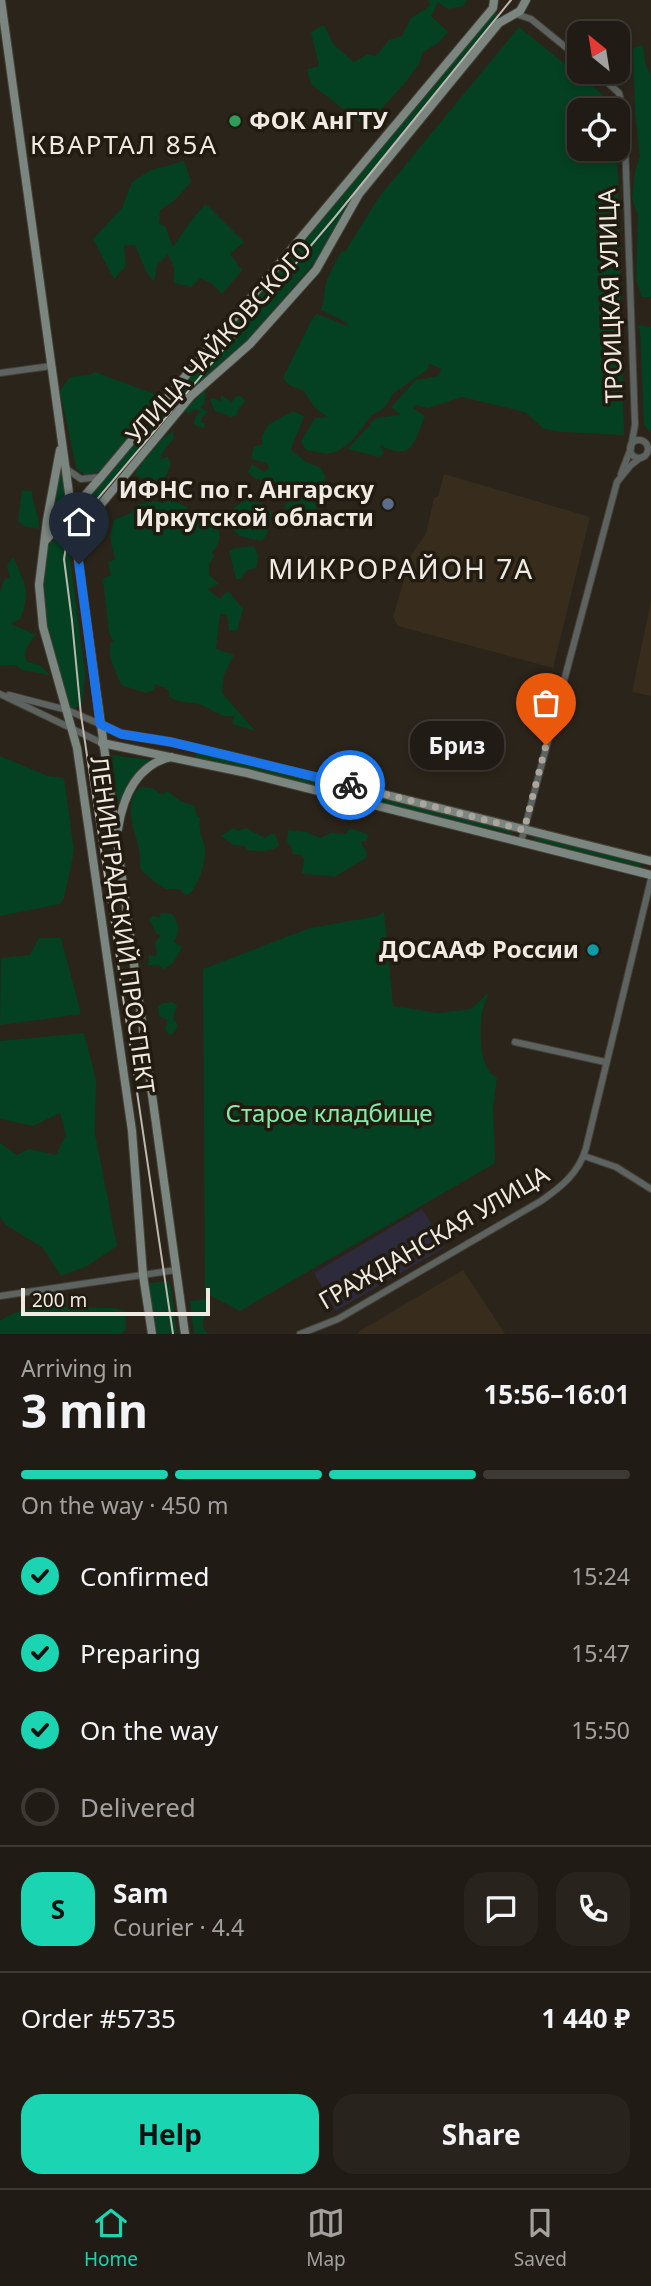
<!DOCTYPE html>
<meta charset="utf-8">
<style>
body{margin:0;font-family:"Noto Sans",sans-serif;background:#28241d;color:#f1f3f6;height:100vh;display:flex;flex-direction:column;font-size:26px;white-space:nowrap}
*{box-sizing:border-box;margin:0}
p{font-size:23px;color:#a2a1a0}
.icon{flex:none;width:38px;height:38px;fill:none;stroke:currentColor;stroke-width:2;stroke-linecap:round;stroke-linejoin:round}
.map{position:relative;height:1334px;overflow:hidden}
.details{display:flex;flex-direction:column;background:#201b14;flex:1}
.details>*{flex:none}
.needle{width:46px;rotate:330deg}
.buttons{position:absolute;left:567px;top:21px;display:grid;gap:14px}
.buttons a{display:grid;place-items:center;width:63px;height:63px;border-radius:14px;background:#201b14;box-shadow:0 4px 10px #0003,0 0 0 2px #3d3934;font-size:35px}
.scale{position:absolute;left:21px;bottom:18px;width:189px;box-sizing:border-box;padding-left:7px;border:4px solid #efeae3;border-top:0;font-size:19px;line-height:24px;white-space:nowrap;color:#efeae3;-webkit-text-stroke:5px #221b10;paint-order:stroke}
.pin{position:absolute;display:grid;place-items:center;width:60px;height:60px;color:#fff;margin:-72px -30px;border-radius:50% 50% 50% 0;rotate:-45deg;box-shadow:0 0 7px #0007}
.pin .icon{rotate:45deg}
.courier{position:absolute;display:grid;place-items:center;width:70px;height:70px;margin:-35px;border:5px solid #1a73e8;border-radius:50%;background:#fff;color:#222;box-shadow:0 2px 9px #0007}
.bubble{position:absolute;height:49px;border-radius:21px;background:#201b14;box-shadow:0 4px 10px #0003,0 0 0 2px #3d3934;font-size:23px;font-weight:700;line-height:49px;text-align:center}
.headline em{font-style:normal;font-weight:700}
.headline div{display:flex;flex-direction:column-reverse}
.headline{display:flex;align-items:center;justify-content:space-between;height:119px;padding:0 21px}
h1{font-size:46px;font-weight:700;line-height:52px}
.bar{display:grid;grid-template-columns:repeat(4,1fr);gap:10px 7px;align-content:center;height:84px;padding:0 21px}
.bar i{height:9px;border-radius:5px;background:#3d3934}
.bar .selected{background:#1bd5b2}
.bar p{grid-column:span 4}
.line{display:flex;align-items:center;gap:18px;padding:0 21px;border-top:2px solid #3d3934}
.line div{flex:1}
.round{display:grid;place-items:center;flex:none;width:74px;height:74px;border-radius:21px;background:#28241d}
ol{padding:0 21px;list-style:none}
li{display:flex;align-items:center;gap:21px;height:77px}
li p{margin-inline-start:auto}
li .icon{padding:7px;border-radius:50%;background:#1bd5b2;color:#111;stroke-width:4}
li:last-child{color:#a2a1a0}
li i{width:38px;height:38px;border:4px solid #3d3934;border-radius:50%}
.primary-button{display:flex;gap:14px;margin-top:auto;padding:14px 21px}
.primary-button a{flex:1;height:80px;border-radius:21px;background:#1bd5b2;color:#111;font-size:28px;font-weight:700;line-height:80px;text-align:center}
.primary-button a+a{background:#28241d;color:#f1f3f6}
.dock{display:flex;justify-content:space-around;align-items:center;height:98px;border-top:2px solid #3d3934;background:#201b14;font-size:19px;color:#a2a1a0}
.dock a{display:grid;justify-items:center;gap:4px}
.dock .selected{color:#1bd5b2}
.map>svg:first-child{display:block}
</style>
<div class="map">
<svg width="651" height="1334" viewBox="0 0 651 1334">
<rect width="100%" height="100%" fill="#2b241a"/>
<!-- built -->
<g fill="#382d1d">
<path d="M444,474l146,43 -37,151 -155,-42 -5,-9 18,-62 15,-21 8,-36 4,-1z"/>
<path d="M651,601v95l-19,-4z"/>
<path d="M463,1270l42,64h-146l-1,-2z"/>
</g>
<!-- industrial -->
<path fill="#2d2a3b" d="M422,1209l23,38 -109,64 -22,-38z"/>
<!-- green -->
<g fill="#044122">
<path d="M429,0h38l-4,6 -15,3 -10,-7 -7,14 17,16 -10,11 -15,9 -4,12 -15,20 -39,42 -54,-42 -4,-15 12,-3 -8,-34 13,-7 9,19 21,18 14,-8 8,2 13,-16 13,-4 9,-18 19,-12z"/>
<path d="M495,12l5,5 -144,176 -38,66 -89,102 -42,34 -100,119 -7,-7z"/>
<path d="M519,27l83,67 8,16h-31v39h38l7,286 -62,-3 -18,-3 -19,-17 -63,-15 -34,11 -14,-3 -1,3 12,8c-11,27 -13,46 -45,29l4,8 -5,4 -31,-8 28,-31 25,-3 -10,-8 25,-27 23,-4 2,-7 -12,-6 -1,6 -34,24 -10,15 -13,8 -20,26 -13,9 -11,3 -21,-4 -5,-9 14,-23 13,-1 -13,-9 -11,-17 -15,-6 -6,-7 29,-59 5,-5 30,12 -1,-4 -25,-12c3,-9 3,-14 4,-22 3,-14 10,-25 17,-37l3,1 34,-55z"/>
<path d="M643,45l2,18 6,13v221h-9l-6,-17 2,-65 -6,-16 3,-27 5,-15 -5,-45 -2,-64z"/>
<path d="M184,161l7,21 -17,19 -14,9 -1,14 6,2 8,21 20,-29 13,-14 38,38 -14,12 12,16 -20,24 -11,-11 -11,-5 -9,9 -17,-4v-15l-6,-14 -11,11 -3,17 -8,-11 -11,-26 -11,1 2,20 -12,13 -21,-40 29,-31 10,-26 19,-12z"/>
<path d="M637,325l14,2v105l-7,-7 -4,-95z"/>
<path d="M95,372l67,25 -60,74 -17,4 -9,-7 -16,-77 10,-14 19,-2z"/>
<path d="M203,392l3,1 -2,11 -4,3 8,5 -6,5 -1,5 4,2 -1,4 -10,-3 1,-7 5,-7 -5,-2 -7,5 -4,-3z"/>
<path d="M221,395l9,6v3l7,-8h4l4,5 -8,10 1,4 -7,2 -16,-6 -5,-11 3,-2 8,4z"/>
<path d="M293,411l11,5c-4,13 -10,22 -13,34l15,12 15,6 5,10 -4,7 -19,10 13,9 1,8 -8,3 -25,-7 9,-14 -5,-10 -12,-1 -3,8 3,11 -10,-19 -13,-6 -5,-5 4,-8 12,8 5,-4 -3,-5 -15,-4 3,-12 9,-3 -2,-6 7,-13z"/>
<path d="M173,431l1,7 -10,12 -4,9 8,-2 3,7 -10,23 -26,-12 2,-6 26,-31z"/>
<path d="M61,463l7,47 -20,23z"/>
<path d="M22,490l10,1c0,14 8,24 7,38l-15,-3 -6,-5z"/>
<path d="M169,498l18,9 2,7 17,11 10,-2c6,11 4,21 -4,29l2,5 -5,7v11l10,9 -12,5 13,10 8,-8 15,18 -6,22 -8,-1 -2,-15 -7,-1 -4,35 18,6 -10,20 -2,18 33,38 -23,-7 2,-8c-16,3 -23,-10 -37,-12 -11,-2 -18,-2 -28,-7v-7l-14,-6 -1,6 -8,3 -25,-8 -11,-28v-14l4,-1 -5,-9 -6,-54 8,-4 -3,-12 7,-4 -5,-22 4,-17 17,-7 4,-7c9,-4 18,-6 28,-3z"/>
<path d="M244,500l17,3 11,9 -5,22 -5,7 -22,-5 -11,-9 3,-17z"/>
<path d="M59,539l10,10 16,126 -3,29 -7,4 -6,-1 -20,-71 -5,-42 3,-50z"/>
<path d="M254,546l4,9 -1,12 -11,4 -5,8h-5l-7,-28 6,-3z"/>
<path d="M13,557c11,26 19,34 7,62l-9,5 25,11c-7,8 -14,16 -9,27l13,3 10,10 -28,-5 -6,-5 -16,1v-73l4,-13 6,-3 -3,-11z"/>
<path d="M196,752l316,79v3l-317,-77z"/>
<path d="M112,755l38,5 -18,16 -14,28z"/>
<path d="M0,756l48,20 16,2 10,73 -10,47 -4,6 -60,12z"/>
<path d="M140,787l12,1 10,7 5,-4 13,10 15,5 1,9 4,3c-2,17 5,22 5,33 0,14 -6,32 -15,43l-4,1 -7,-6h-13c-10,-6 -18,-12 -26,-21 4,-29 -23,-57 0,-81z"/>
<path d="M233,828l5,3 8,-3 19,10 5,-4h5l4,12c-9,7 -22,5 -32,4l-2,-4 -12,-1 -12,-9z"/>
<path d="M350,828l19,7 -3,6h-4l-1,4c5,3 7,7 5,13l-32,19c-10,-3 -25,-1 -32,-4l2,-14 -3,-4 -9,-1 1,-4 -6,-8 1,-12 18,2 14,6 11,-5 15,1z"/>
<path d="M535,836l107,28 -1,3 -107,-27z"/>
<path d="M384,912l9,94 45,7 33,-4 17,-16c-2,9 -7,19 -7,28 -1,15 -1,51 16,56l-4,32 2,54 -255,148 -35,-18 -2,-324 107,-41 68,-12z"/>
<path d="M165,913l7,1c7,11 9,16 2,28l8,5 -9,16 -10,7 -4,-5h-11l1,-10 8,1 -2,-14 6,-6 -4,-2 -8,-15 4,-3 6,2 1,-4z"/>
<path d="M39,938h22l20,76 -81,11 1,-67 29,-3z"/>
<path d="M173,1002l4,3 -4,13 5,8 -4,7 -5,2 -4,-6 3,-9 -9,-4 -1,-10 6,-3z"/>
<path d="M84,1033l12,47 -1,54 22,112 -30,20 -26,10 -18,-28 -37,-23 -6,-8v-74l17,12 12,-6 27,6 10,-20 -6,-22 -27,13 -33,-7v-78z"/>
<path d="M168,1281l3,6 6,47h-20l-8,-47 1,-4z"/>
<path d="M208,1299l2,12c-8,6 -10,17 -1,23h-15l-4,-33z"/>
<path d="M59,1307l56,1 10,3 1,18 -5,5h-121v-13c18,-13 38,-13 59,-14z"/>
</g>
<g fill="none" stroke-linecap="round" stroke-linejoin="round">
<!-- street casing -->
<g stroke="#464036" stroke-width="8">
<g id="street">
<path d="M516,14l15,5 48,39"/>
<path d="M596,72l23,21 5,21 11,311 -4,22"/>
<path d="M0,373l51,-7"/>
<circle cx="639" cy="449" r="9"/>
<path d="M65,468l16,11 19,-2"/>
<path d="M621,474l10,-26"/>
<path d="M0,694l102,49"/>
<path d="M9,695l58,15 33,14"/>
<path d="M521,842l96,-360 13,-16 10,-8"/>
<path d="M515,1042l90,20"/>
<path d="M584,1156l32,11 35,22"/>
<path d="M0,1296l176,-26"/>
<path d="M300,1334l38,-15 203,-118c20,-14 38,-28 45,-53l65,-269"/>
</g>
</g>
<!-- secondary casing -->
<g stroke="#464036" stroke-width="10">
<g id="secondary">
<path d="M1,0l184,1334"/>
<path d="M60,450l-13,70 -8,65 4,42 34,121 55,383 11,144 9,59"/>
<path d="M76,538l17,-24 98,-118 59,-52 66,-74 43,-76 140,-171 21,-12 6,-11"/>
<path d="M45,541l56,-64 392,-469 1,-8"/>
<path d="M100,724l21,10 50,8 84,20 396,99"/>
<path d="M102,743l145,30 404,102"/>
<path d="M118,829c5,-32 18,-64 53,-72"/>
</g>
</g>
<!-- street -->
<use href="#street" stroke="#5d6360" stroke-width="6"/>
<!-- secondary -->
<use href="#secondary" stroke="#7c8681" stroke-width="8"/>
<!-- tram -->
<path stroke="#bdb7af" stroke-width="2" d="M173,1334l-92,-619 -9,-94 -8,-62 2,-12 17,-31 252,-299 176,-217"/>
</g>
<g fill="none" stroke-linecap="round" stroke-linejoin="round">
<!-- done -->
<path stroke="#aaa59d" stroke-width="7" stroke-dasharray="0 12.6" d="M350,785l174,45 22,-85"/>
<!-- route -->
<path stroke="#1a73e8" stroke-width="9" d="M79,564l21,160 21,10 50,8 179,43"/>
</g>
<!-- markers -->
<circle fill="#2e9e5b" stroke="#221b10" stroke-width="2.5" cx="235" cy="121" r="7"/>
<circle fill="#5c6f8a" stroke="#221b10" stroke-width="2.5" cx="388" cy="504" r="7"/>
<circle fill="#0f9aa8" stroke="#221b10" stroke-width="2.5" cx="593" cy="950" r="7"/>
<g text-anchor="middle" stroke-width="7" stroke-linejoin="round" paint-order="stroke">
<!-- poi labels -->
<g font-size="24" font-weight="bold" fill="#efeae3" stroke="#221b10" text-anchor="end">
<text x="249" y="129" text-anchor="start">ФОК АнГТУ</text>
<text x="374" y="498">ИФНС по г. Ангарску<tspan x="374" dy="28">Иркутской области</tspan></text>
<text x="579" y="958">ДОСААФ России</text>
</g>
<!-- street labels -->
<g font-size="24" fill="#efeae3" stroke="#221b10">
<text transform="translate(611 296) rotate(-92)" y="8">ТРОИЦКАЯ УЛИЦА</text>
<text transform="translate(219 342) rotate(-48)" y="8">УЛИЦА ЧАЙКОВСКОГО</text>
<text transform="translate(122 925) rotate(82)" y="8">ЛЕНИНГРАДСКИЙ ПРОСПЕКТ</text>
<text transform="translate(434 1238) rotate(-30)" y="8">ГРАЖДАНСКАЯ УЛИЦА</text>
</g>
<!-- park labels -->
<g font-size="24" fill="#81eda8" stroke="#221b10">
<text x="329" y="1122">Старое кладбище</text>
</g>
<!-- neighbourhood labels -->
<g font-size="26" letter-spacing="2" fill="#efeae3" stroke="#221b10">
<text x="124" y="154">КВАРТАЛ 85А</text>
</g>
<!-- quarter labels -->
<g font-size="28" letter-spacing="2" fill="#efeae3" stroke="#221b10">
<text x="401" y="579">МИКРОРАЙОН 7А</text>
</g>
</g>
</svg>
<div class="buttons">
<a><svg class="needle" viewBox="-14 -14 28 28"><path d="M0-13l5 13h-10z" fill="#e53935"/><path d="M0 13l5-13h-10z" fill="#a2a1a0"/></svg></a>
<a><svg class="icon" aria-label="locate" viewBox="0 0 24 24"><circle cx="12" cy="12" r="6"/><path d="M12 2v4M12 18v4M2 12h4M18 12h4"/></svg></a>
</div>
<div class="scale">200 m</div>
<div class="pin" style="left:546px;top:745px;background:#ea580c"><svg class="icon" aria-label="bag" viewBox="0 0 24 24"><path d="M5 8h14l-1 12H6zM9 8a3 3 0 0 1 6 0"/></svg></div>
<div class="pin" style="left:79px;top:564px;background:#1f2937"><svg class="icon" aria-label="home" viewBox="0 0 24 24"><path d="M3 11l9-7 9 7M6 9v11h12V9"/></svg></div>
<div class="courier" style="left:350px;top:785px"><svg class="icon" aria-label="bike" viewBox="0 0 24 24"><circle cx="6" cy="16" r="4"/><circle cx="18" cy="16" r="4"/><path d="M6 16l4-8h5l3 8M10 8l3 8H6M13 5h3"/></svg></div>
<div class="bubble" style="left:410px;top:721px;width:94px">Бриз</div>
</div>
<section class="details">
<div class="headline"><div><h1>3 min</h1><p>Arriving in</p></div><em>15:56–16:01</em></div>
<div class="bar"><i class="selected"></i><i class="selected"></i><i class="selected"></i><i></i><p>On the way · 450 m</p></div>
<ol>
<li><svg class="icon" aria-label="check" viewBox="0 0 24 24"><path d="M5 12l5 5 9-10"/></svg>Confirmed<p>15:24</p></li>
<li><svg class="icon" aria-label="check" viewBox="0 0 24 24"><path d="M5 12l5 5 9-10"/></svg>Preparing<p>15:47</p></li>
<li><svg class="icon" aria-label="check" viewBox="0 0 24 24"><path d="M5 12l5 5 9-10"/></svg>On the way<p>15:50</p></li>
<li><i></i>Delivered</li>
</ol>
<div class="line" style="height:126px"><b class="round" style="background:#1bd5b2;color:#111">S</b><div><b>Sam</b><p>Courier · 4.4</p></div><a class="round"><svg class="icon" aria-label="chat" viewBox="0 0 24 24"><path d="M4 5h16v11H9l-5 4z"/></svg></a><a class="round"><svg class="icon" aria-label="phone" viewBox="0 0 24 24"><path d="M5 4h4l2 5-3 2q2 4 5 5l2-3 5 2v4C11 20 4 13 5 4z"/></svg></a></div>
<div class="line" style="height:91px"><div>Order #5735</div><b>1 440 ₽</b></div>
<div class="primary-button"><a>Help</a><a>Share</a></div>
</section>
<nav class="dock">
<a class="selected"><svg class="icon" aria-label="home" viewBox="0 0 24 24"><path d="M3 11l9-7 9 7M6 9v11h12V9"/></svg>Home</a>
<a><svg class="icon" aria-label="map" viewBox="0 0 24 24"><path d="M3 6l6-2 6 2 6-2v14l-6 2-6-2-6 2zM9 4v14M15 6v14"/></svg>Map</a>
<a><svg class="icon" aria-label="saved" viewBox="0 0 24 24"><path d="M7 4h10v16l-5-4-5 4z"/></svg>Saved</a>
</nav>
